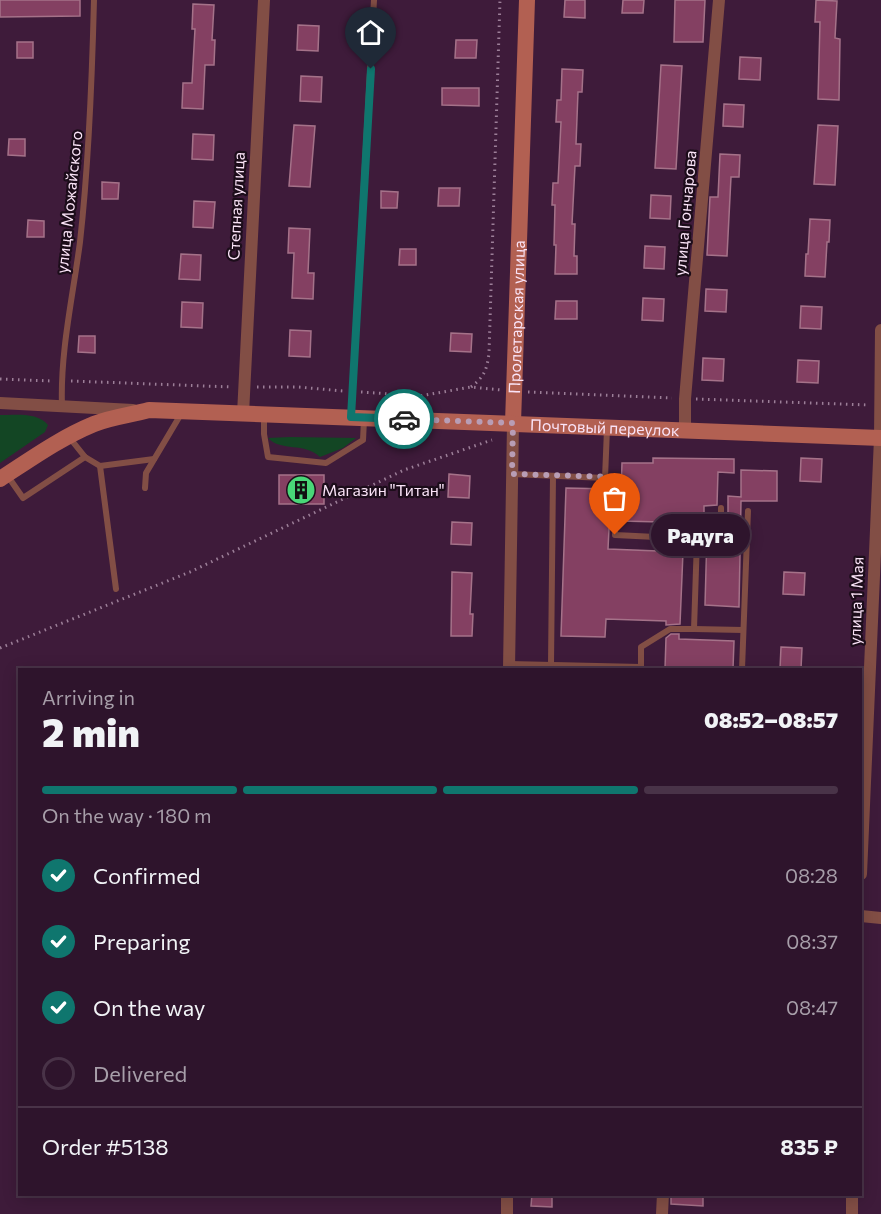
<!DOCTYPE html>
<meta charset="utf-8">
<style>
body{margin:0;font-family:Commissioner,sans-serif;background:#3a2138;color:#f1f3f6;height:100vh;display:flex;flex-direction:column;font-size:22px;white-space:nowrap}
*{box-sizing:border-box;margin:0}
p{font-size:20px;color:#a79ea9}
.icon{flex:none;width:33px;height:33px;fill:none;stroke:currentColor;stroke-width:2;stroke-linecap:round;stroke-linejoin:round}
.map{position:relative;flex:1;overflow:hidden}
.details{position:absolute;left:18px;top:668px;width:844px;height:528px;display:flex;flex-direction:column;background:#2e142c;border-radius:0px;box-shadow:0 3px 15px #0003,0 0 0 2px #493348}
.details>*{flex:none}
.pin{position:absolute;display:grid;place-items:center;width:51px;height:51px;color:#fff;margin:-62px -26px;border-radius:50% 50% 50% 0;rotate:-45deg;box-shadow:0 0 6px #0007}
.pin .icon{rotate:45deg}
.courier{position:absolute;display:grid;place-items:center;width:60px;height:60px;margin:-30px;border:4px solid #0f766e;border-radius:50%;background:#fff;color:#222;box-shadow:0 2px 8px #0007}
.bubble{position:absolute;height:42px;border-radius:21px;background:#2e142c;box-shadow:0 3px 15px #0003,0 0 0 2px #493348;font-size:20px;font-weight:800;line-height:42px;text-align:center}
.headline em{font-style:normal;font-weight:800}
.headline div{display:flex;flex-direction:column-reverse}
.headline{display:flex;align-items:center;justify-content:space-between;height:102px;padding:0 24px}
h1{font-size:39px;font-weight:800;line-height:45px}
.bar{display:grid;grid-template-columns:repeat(4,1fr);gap:9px 6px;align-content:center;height:72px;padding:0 24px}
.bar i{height:8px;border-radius:4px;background:#493348}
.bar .on{background:#0f766e}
.bar p{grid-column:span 4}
.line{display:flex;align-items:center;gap:15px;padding:0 24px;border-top:2px solid #493348}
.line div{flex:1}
ol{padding:0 24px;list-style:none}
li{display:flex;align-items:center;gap:18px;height:66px}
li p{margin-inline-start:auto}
li .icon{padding:6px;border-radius:50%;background:#0f766e;color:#fff;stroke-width:4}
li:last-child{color:#a79ea9}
li i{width:33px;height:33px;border:3px solid #493348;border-radius:50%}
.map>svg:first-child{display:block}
</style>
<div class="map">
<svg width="881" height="1214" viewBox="0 0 881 1214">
<rect width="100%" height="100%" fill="#3e1b3a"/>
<!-- green -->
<g fill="#134624">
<path d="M0,415c16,0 38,-3 48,10l-3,7 -45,31z"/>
<path d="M290,437l66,1 -13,10 -23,9c-15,-15 -39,-5 -52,-19z"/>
</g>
<!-- building -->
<g fill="#844062" stroke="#a57289" stroke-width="1.5">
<path d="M0,0h80v16l-80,1z"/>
<path d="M565,0h20v18l-21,-1z"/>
<path d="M623,0h21l-1,13h-21z"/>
<path d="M675,0h30l-2,42h-29z"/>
<path d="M816,0l21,1 -2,37 5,1 -1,61 -21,-1 2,-77h-5z"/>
<path d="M193,4l21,1 -2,35h3l-1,25h-9l-2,44 -21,-1 1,-25h9l3,-54h-3z"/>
<path d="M298,25l21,1 -1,25 -21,-1z"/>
<path d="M456,40h21l-1,18h-21z"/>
<rect x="17" y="42" width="16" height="16"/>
<path d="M740,57l21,1 -1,22 -21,-1z"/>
<path d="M661,65l21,1 -6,103 -21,-1z"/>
<path d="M562,69l21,1 -1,22h-4l-2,52h5l-1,22h-5l-3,58h3l-1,32h3v18h-22l1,-29h-2l1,-40h-3l1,-22h5l3,-61h-5l1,-22h4z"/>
<path d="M301,76l21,1 -1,25 -21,-1z"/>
<path d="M442,88h37v18l-37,-1z"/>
<path d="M724,104l20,1 -1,22 -20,-1z"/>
<path d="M294,125l21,1 -5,61 -21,-1z"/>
<path d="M818,125l20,1 -3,59 -21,-1z"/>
<path d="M193,134l21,1 -1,25 -21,-1z"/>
<path d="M9,139h16v17l-17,-1z"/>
<path d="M720,154l20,1 -1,22h-8l-4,79 -20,-1 3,-58h8z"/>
<path d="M102,182l17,1 -1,16h-16z"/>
<path d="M439,188h21l-1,18h-21z"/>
<path d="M381,191l17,1 -1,16h-16z"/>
<path d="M651,195l20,1 -1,23 -20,-1z"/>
<path d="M194,201l21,1 -2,26 -20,-1z"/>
<path d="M810,219l20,1 -1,22h-2l-2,35 -20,-1 1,-22h2z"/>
<path d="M28,220l16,1v16h-17z"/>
<path d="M289,228l21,1 -2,44h6l-1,26 -21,-1 2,-45h-6z"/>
<path d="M645,246l20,1 -1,22 -20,-1z"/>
<path d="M400,249h16v16h-17z"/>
<path d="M181,254l20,1 -1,25 -21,-1z"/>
<path d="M706,289l21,1 -1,22 -21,-1z"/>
<path d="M643,298l21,1 -1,22 -21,-1z"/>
<path d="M556,301h21v18h-22z"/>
<path d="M182,302l21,1 -1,25 -21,-1z"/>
<path d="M801,306l21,1 -1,22 -21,-1z"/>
<path d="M290,330l21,1 -1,26 -21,-1z"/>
<path d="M451,333l21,1 -1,18 -21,-1z"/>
<path d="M79,336h16v17l-17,-1z"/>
<path d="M703,358l21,1 -1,22 -21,-1z"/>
<path d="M798,360l21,1 -1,22 -21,-1z"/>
<path d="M653,458l81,1v14l-16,-1 -1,33 -13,1v17l-84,-2 2,-58h31z"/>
<path d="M801,458l21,1 -1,23 -21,-1z"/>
<path d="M741,470l36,1v30h-36l-2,106 -34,-2 2,-71 21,1v-39l13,1z"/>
<path d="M449,474l21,2 -1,22 -21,-1z"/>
<rect x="279" y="475" width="45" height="29"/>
<path d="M566,488l45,1 -3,60 75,3 -3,72 -14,1v-4l-60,-2 -1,18 -44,-1z"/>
<path d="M452,522l20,1 -1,22 -20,-1z"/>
<path d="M452,572l20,1 -2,41h3l-1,22h-21z"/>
<path d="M784,572l21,1 -1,22 -21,-1z"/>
<path d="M671,634h8v5l55,2 -1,28h-68l1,-31z"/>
<path d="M781,647l21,1 -1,21h-21z"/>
<path d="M532,1194h20v13l-21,-1z"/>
<path d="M671,1194h32v12l-32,-2z"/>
</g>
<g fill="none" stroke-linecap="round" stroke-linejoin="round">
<!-- path -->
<g stroke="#9c7f98" stroke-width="3" stroke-dasharray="1.5 4.5" stroke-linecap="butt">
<path d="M0,379l52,2"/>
<path d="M71,381l161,6"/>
<path d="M257,387h41l45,4"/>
<path d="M471,387c13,-10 16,-17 18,-34l11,-353"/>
<path d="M361,392l59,4 51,-9 30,3"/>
<path d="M528,392l144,6"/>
<path d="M696,399l173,6"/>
<path d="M0,648l190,-76 214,-102 88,-30"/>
</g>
<!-- service -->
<g stroke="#824e45" stroke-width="6">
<path d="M62,406c-2,-54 11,-110 18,-164 9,-80 12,-161 14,-242"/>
<path d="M264,415v19l4,23 58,6 37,-23 1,-20"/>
<path d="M351,416l23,-416"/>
<path d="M69,437l16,20 15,9 54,-7"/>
<path d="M100,466l16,123"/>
<path d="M512,474l93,4 2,-49"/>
<path d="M7,475l16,23 62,-41"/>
<path d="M605,478h11l-1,57 82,4v-10h24v-21"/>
<path d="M145,488l1,-15 35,-59"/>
<path d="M694,629l49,1"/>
<path d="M509,664l132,3"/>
<path d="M551,665l2,-189"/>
<path d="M641,669v-22l29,-18h24l3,-90"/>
<path d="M742,669l6,-158"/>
</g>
<!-- minor -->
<g stroke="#824e45" stroke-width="12">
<path d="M0,403l133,7"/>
<path d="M243,414l21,-414"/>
<path d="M685,429v-30l34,-399"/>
<path d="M509,669l4,-246"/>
<path d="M861,874l19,-436 1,-108"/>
<path d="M861,916l20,2"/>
<path d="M507,1194v20"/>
<path d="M662,1214l1,-20"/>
<path d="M852,1214v-20"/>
</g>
<!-- secondary -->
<g stroke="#b26052" stroke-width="16">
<path id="s1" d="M513,423l14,-423"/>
<path id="s2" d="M0,479c31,-20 60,-41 94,-55 17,-7 37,-9 55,-14l732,28"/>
</g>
</g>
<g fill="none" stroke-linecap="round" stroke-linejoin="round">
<!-- done -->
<path stroke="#b89db5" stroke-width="6" stroke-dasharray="0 10.8" d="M404,419l109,4 -1,51 104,3 -1,58"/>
<!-- route -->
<path stroke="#0f766e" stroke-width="8" d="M371,69l-20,348 53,2"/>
</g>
<!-- icons -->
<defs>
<g id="building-disc" transform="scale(1.5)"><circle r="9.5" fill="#49d778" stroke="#1c0d1a"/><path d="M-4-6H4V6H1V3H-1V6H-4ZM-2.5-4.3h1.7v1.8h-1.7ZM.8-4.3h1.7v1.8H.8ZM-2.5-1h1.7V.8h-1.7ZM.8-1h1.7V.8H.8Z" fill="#111"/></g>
</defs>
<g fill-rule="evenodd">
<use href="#building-disc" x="301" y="490"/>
</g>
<g text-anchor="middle" stroke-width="4.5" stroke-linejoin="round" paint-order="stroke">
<!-- street labels -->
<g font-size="16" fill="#fae3f7" stroke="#1c0d1a">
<text transform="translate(69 202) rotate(-84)" y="6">улица Можайского</text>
<text transform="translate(236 206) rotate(-87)" y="6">Степная улица</text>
<text transform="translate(685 213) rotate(-85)" y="6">улица Гончарова</text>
<text dy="6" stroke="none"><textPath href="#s1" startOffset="106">Пролетарская улица</textPath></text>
<text dy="6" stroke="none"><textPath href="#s2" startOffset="622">Почтовый переулок</textPath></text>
<text transform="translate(856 601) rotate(-88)" y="6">улица 1 Мая</text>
</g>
<!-- poi labels -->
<g font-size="16" fill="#fae3f7" stroke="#1c0d1a" text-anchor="start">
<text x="322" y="496">Магазин "Титан"</text>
</g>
</g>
</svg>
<div class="pin" style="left:615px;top:535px;background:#ea580c"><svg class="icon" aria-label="bag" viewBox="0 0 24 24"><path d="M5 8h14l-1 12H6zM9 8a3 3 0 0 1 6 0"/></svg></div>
<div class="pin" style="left:371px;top:69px;background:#1f2937"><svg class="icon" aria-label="home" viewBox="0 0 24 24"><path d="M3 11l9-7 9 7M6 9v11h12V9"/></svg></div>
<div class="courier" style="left:404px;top:419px"><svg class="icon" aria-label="car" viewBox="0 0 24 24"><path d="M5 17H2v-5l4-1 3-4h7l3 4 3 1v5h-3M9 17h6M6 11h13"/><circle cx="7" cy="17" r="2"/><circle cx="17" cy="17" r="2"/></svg></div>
<div class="bubble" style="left:651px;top:514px;width:99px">Радуга</div>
<section class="details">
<div class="headline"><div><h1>2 min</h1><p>Arriving in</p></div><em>08:52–08:57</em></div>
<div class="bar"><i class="on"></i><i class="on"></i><i class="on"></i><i></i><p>On the way · 180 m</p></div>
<ol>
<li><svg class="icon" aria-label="check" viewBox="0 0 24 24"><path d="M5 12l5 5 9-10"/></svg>Confirmed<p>08:28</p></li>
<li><svg class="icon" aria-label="check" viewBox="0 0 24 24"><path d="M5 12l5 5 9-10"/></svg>Preparing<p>08:37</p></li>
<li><svg class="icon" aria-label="check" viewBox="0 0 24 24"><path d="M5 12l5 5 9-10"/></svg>On the way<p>08:47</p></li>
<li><i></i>Delivered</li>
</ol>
<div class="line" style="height:78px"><div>Order #5138</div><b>835 ₽</b></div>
</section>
</div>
